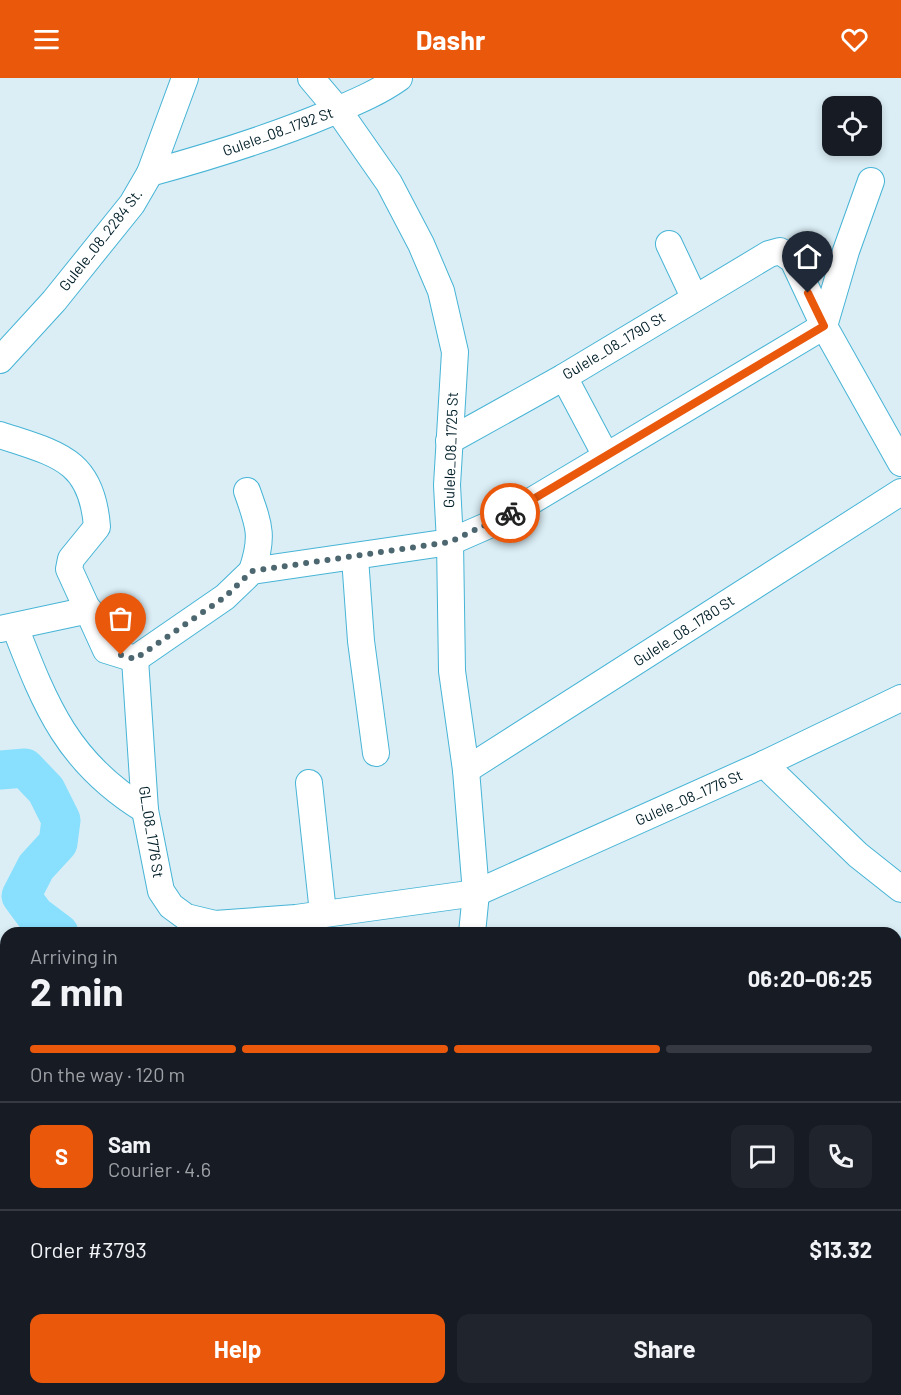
<!DOCTYPE html>
<meta charset="utf-8">
<style>
body{margin:0;font-family:Barlow,sans-serif;background:#20242c;color:#f1f3f6;height:100vh;display:flex;flex-direction:column;font-size:22px;white-space:nowrap}
*{box-sizing:border-box;margin:0}
p{font-size:20px;color:#9ea1a6}
.icon{flex:none;width:33px;height:33px;fill:none;stroke:currentColor;stroke-width:2;stroke-linecap:round;stroke-linejoin:round}
.map{position:relative;flex:1;overflow:hidden}
.panel{position:absolute;left:0px;top:849px;width:902px;height:468px;display:flex;flex-direction:column;background:#171b24;border-radius:18px 18px 0 0;box-shadow:0 3px 9px #0003}
.panel>*{flex:none}
.fabs{position:absolute;left:822px;top:18px;display:grid;gap:12px}
.fabs a{display:grid;place-items:center;width:60px;height:60px;border-radius:12px;background:#171b24;box-shadow:0 3px 9px #0003;font-size:30px}
.pin{position:absolute;display:grid;place-items:center;width:51px;height:51px;color:#fff;margin:-62px -26px;border-radius:50% 50% 50% 0;rotate:-45deg;box-shadow:0 0 6px #0007}
.pin .icon{rotate:45deg}
.courier{position:absolute;display:grid;place-items:center;width:60px;height:60px;margin:-30px;border:4px solid #ea580c;border-radius:50%;background:#fff;color:#222;box-shadow:0 2px 8px #0007}
.headline em{font-style:normal;font-weight:700}
.headline div{display:flex;flex-direction:column-reverse}
.headline{display:flex;align-items:center;justify-content:space-between;height:102px;padding:0 30px}
h1{font-size:39px;font-weight:700;line-height:45px}
.bar{display:grid;grid-template-columns:repeat(4,1fr);gap:9px 6px;align-content:center;height:72px;padding:0 30px}
.bar i{height:8px;border-radius:4px;background:#363941}
.bar .active{background:#ea580c}
.bar p{grid-column:span 4}
.line{display:flex;align-items:center;gap:15px;padding:0 30px;border-top:2px solid #363941}
.line div{flex:1}
.round{display:grid;place-items:center;flex:none;width:63px;height:63px;border-radius:12px;background:#20242c}
.cta{display:flex;gap:12px;margin-top:auto;padding:12px 30px}
.cta a{flex:1;height:69px;border-radius:12px;background:#ea580c;color:#fff;font-size:24px;font-weight:700;line-height:69px;text-align:center}
.cta a+a{background:#20242c;color:#f1f3f6}
header{display:flex;justify-content:space-between;align-items:center;height:78px;padding:0 30px;background:#ea580c;color:#fff;font-size:27px;font-weight:700}
.map>svg:first-child{display:block}
</style>
<header><svg class="icon" aria-label="menu" viewBox="0 0 24 24"><path d="M4 6h16M4 12h16M4 18h16"/></svg>Dashr<svg class="icon" aria-label="heart" viewBox="0 0 24 24"><path d="M12 20l-8-8c-3-5 5-10 8-4 3-6 11-1 8 4z"/></svg></header>
<div class="map">
<svg width="901" height="1317" viewBox="0 0 901 1317">
<rect width="100%" height="100%" fill="#dbeef5"/>
<!-- built -->
<path fill="#bee8f7" d="M0,1295l6,1v15h454v6h-460z"/>
<g fill="none" stroke-linecap="round" stroke-linejoin="round">
<!-- river -->
<g stroke="#88e0fe" stroke-width="39">
<path d="M0,692l25,-2 21,22 15,30 -3,23 -22,24 -15,29 14,19 24,18"/>
<path d="M896,877l5,3"/>
</g>
<!-- street casing -->
<g stroke="#46b4d6" stroke-width="28">
<g id="street">
<path d="M311,0l27,32 51,73 32,61 20,47 14,61 -8,133 3,57 2,129 14,99 10,123 -4,40"/>
<path d="M150,95c62,-17 121,-35 180,-60 23,-10 48,-20 69,-35"/>
<path d="M669,166l25,53"/>
<path d="M824,248l22,-75 25,-70"/>
<path d="M0,282l54,-59 78,-97 18,-31 35,-95"/>
<path d="M564,299l42,79"/>
<path d="M0,357c57,19 92,24 97,92l-26,32 -2,10 37,81 29,9"/>
<path d="M449,363l115,-64 205,-123 11,-3 13,9 31,66 77,137"/>
<path d="M247,413c12,34 17,45 5,80"/>
<path d="M355,480l6,83 15,112"/>
<path d="M15,549c31,80 53,136 130,183"/>
<path d="M0,551l89,-19"/>
<path d="M135,581l10,151 16,81 10,15 15,11 29,7 81,-6 180,-25 288,-129 137,-66"/>
<path d="M135,581l90,-62 27,-26 198,-29 48,-21 326,-195"/>
<path d="M764,686l94,91 43,34"/>
<path d="M466,692l435,-278"/>
<path d="M309,705l14,130"/>
<path d="M896,1048l5,1"/>
<path d="M896,1280l5,4"/>
<path d="M728,1311l9,6"/>
<path d="M486,1317v-6"/>
<path d="M673,1317l7,-6"/>
</g>
</g>
<!-- street -->
<use href="#street" stroke="#fff" stroke-width="26"/>
</g>
<g fill="none" stroke-linecap="round" stroke-linejoin="round">
<!-- done -->
<path stroke="#4d6770" stroke-width="6" stroke-dasharray="0 10.8" d="M121,577l14,4 90,-62 27,-26 198,-29 60,-29"/>
<!-- route -->
<path stroke="#ea580c" stroke-width="8" d="M510,435l314,-187 -16,-33"/>
</g>
<g text-anchor="middle" stroke-width="4.5" stroke-linejoin="round" paint-order="stroke">
<!-- street labels -->
<g font-size="15" fill="#001e28" stroke="#fff">
<text transform="translate(278 54) rotate(-20)" y="5">Gulele_08_1792 St</text>
<text transform="translate(101 162) rotate(-52)" y="5">Gulele_08_2284 St.</text>
<text transform="translate(614 268) rotate(-31)" y="5">Gulele_08_1790 St</text>
<text transform="translate(451 372) rotate(-88)" y="5">Gulele_08_1725 St</text>
<text transform="translate(684 553) rotate(-33)" y="5">Gulele_08_1780 St</text>
<text transform="translate(689 720) rotate(-24)" y="5">Gulele_08_1776 St</text>
<text transform="translate(151 754) rotate(81)" y="5">GL_08_1776 St</text>
</g>
</g>
</svg>
<div class="fabs">
<a><svg class="icon" aria-label="locate" viewBox="0 0 24 24"><circle cx="12" cy="12" r="6"/><path d="M12 2v4M12 18v4M2 12h4M18 12h4"/></svg></a>
</div>
<div class="pin" style="left:121px;top:577px;background:#ea580c"><svg class="icon" aria-label="bag" viewBox="0 0 24 24"><path d="M5 8h14l-1 12H6zM9 8a3 3 0 0 1 6 0"/></svg></div>
<div class="pin" style="left:808px;top:215px;background:#1f2937"><svg class="icon" aria-label="home" viewBox="0 0 24 24"><path d="M3 11l9-7 9 7M6 9v11h12V9"/></svg></div>
<div class="courier" style="left:510px;top:435px"><svg class="icon" aria-label="bike" viewBox="0 0 24 24"><circle cx="6" cy="16" r="4"/><circle cx="18" cy="16" r="4"/><path d="M6 16l4-8h5l3 8M10 8l3 8H6M13 5h3"/></svg></div>
<section class="panel">
<div class="headline"><div><h1>2 min</h1><p>Arriving in</p></div><em>06:20–06:25</em></div>
<div class="bar"><i class="active"></i><i class="active"></i><i class="active"></i><i></i><p>On the way · 120 m</p></div>
<div class="line" style="height:108px"><b class="round" style="background:#ea580c;color:#fff">S</b><div><b>Sam</b><p>Courier · 4.6</p></div><a class="round"><svg class="icon" aria-label="chat" viewBox="0 0 24 24"><path d="M4 5h16v11H9l-5 4z"/></svg></a><a class="round"><svg class="icon" aria-label="phone" viewBox="0 0 24 24"><path d="M5 4h4l2 5-3 2q2 4 5 5l2-3 5 2v4C11 20 4 13 5 4z"/></svg></a></div>
<div class="line" style="height:78px"><div>Order #3793</div><b>$13.32</b></div>
<div class="cta"><a>Help</a><a>Share</a></div>
</section>
</div>
